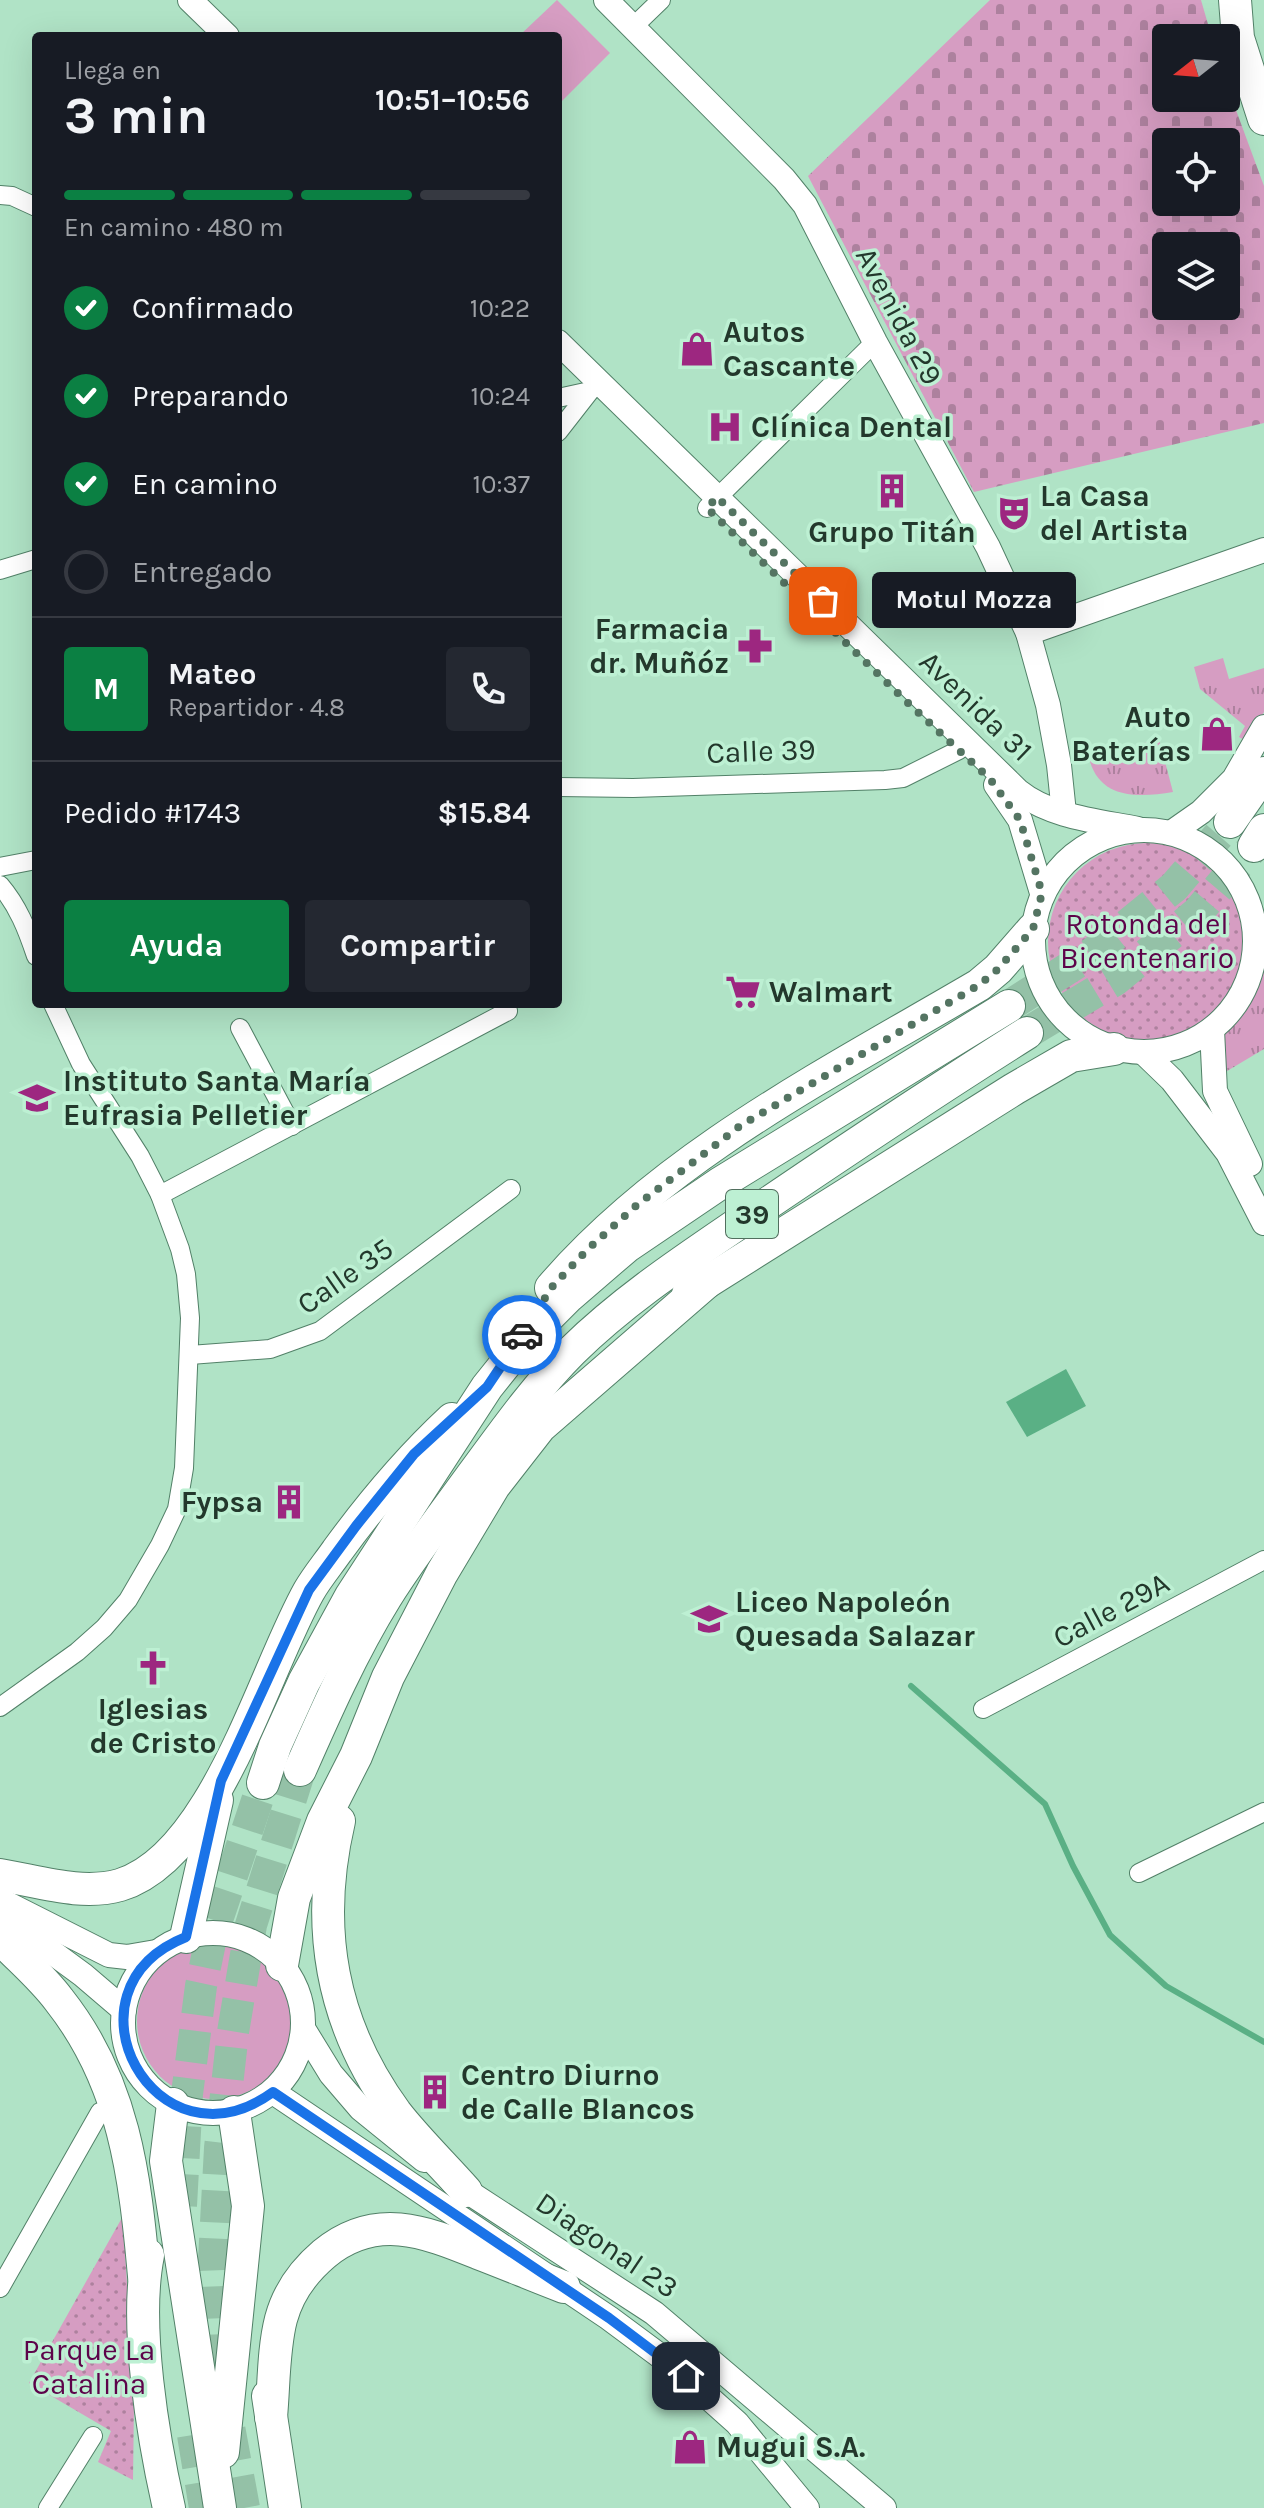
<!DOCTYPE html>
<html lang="es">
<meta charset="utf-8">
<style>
body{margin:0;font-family:Karla,sans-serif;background:#242831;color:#f1f3f6;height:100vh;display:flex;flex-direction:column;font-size:30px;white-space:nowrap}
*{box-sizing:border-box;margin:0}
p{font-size:26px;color:#9ea1a6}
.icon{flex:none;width:44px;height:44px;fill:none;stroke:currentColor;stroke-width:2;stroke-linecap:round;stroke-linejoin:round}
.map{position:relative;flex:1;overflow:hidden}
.side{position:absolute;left:32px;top:32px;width:530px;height:976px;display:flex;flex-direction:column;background:#171b24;border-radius:8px;box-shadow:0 8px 32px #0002}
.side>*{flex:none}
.needle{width:52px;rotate:253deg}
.controls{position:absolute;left:1152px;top:24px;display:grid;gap:16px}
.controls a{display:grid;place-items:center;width:88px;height:88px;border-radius:8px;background:#171b24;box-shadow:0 8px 32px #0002;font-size:40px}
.pin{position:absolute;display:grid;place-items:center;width:68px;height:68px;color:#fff;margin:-34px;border-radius:16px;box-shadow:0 4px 12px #0006}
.courier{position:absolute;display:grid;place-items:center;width:80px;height:80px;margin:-40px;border:6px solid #1a73e8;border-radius:50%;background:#fff;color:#222;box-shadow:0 2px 10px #0007}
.bubble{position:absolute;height:56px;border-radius:8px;background:#171b24;box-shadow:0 8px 32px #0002;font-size:26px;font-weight:700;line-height:56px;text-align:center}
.overview em{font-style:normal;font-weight:700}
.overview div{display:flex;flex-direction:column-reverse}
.overview{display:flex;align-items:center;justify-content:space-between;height:136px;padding:0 32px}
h1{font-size:52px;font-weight:700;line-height:60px}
.bar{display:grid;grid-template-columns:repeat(4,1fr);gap:12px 8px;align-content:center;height:96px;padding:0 32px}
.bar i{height:10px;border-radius:6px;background:#363941}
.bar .on{background:#0b8043}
.bar p{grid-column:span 4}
.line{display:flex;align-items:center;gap:20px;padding:0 32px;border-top:2px solid #363941}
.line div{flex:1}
.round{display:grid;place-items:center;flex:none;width:84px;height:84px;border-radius:8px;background:#242831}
ol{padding:0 32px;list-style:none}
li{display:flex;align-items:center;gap:24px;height:88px}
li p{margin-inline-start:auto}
li .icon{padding:8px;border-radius:50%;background:#0b8043;color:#fff;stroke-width:4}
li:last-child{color:#9ea1a6}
li i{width:44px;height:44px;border:4px solid #363941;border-radius:50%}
.primary-button{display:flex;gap:16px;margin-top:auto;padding:16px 32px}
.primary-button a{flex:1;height:92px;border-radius:8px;background:#0b8043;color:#fff;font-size:32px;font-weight:700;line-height:92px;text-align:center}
.primary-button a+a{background:#242831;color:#f1f3f6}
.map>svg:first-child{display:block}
</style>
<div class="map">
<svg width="1264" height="2508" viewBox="0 0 1264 2508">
<defs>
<pattern id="grass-tufts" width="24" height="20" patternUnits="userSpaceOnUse" patternTransform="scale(2)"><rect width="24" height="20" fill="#d69dc2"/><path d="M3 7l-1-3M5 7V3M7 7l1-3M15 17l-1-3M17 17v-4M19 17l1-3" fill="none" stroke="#ad819e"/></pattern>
<pattern id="cemetery-stones" width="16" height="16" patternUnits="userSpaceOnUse" patternTransform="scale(2)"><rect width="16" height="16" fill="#d69dc2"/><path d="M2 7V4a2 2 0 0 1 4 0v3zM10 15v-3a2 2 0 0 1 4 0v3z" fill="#ad819e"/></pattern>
<pattern id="park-dots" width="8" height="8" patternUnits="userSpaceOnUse" patternTransform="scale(2)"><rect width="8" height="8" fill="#d69dc2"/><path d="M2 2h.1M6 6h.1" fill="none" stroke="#ad819e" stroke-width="1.8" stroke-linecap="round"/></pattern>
</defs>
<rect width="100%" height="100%" fill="#b0e3c6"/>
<!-- grass -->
<g fill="url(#grass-tufts)">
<path d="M1223,658l6,21 35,-11v44l-16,30 -9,-5 6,-11 -45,-37 -6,-22z"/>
<path d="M1159,739l14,53c-36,6 -74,7 -84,-34z"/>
<path d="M1264,914v135l-47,28 -3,-42c11,-13 27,-20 37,-35 13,-30 -3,-58 13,-86z"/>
</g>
<!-- cemetery -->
<path fill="url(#cemetery-stones)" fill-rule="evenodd" d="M990,0h211l11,38h-46v60h60v-15l38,103v237l-290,69 -166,-316zM1166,142h60v60h-60zM1166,246h60v60h-60z"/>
<!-- park -->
<g fill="url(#park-dots)">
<circle cx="1147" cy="942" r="99"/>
<path d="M123,2216l11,188 -1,76 -35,-18 13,-31 -82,-48z"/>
</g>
<!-- garden -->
<g fill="#d69dc2">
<path d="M557,0l53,53 -52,52v-69h-39z"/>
<circle cx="215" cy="2021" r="78"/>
</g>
<!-- water -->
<path fill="#5ab085" d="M1066,1369l20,37 -59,31 -21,-35z"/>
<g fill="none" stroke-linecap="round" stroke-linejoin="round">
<!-- stream -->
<path stroke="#5ab085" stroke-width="6" d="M911,1686l134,118 28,62 37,69 56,51 98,56"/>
<!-- highway-tunnel -->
<g stroke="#94c1a7" stroke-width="32" stroke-dasharray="32 16" stroke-linecap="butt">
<path d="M1009,1006l85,-54 80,-65 56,-65"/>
<path d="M1027,1033l88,-53 82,-67 57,-67"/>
<path d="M181,2206l6,-112 14,-108 10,-48 52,-155"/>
<path d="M193,2435l12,73"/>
<path d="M244,2508l-26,-141 -4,-107 6,-112 13,-116 18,-107 49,-155"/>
</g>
<!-- street casing -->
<g stroke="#528168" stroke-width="20">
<g id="street">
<path d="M632,28l29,-28"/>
<path d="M0,195l12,1 24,11"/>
<path d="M558,398l32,-7"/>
<path d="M558,432l32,-41"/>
<path d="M707,508l168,-166"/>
<path d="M0,570l36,-11"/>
<path d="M558,787l75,1 252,-8 18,-2 56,-28"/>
<path d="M0,867l36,-7"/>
<path d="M0,885c18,21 27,44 36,71"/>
<path d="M240,1028l52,98"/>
<path d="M160,1195l348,-184"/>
<path d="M190,1355l80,-6 50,-18 191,-142"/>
<path d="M0,1707l77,-55 27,-24 24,-28 32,-55 17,-36 7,-41 6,-150 -4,-44 -6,-25 -20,-54 -20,-39 -59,-92 -28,-60"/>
<path d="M983,1709l281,-149"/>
<path d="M1139,1873l125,-61"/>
<path d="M0,2288l100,-176"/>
<path d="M48,2508l45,-72"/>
</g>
</g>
<!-- secondary casing -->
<g stroke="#528168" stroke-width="26">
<g id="secondary">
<path d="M190,0l37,36"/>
<path d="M606,0l178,179 21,26 70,137 113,205 40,86 20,72 11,60 5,48"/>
<path d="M558,342l460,449c32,26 80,30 120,38"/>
<path d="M1028,633l236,-83"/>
<path d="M996,785l24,35 22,73"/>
<circle cx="1144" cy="941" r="111"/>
<path d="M1171,833l30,-21 33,-33 30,-52"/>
<path d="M1212,1030l3,61 35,73"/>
<path d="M1144,1053l28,27 56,73 36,70"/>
<path d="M0,1900l109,55 18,2 29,-5"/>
<path d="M0,1914l83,61 41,35"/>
<circle cx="213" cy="2023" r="90"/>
<path d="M304,2030l27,44 30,35 63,51"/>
<path d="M273,2092l336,226 62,46 66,59 70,85"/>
<path d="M453,2182l201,131 230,195"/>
</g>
</g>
<!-- highway casing -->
<g stroke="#528168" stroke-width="34">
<g id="highway">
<path d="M1235,0l3,38 26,81"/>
<path d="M1230,822l34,-49"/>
<path d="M1254,846l10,-16"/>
<path d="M551,1288c113,-132 280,-216 428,-303l19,-16 35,-40"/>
<path d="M688,1294l326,-205 57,-33 43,-7"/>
<path d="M300,1770c26,-59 52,-118 86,-173 27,-43 58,-83 87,-123 31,-42 62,-86 99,-123 55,-54 119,-95 183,-139 90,-61 180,-121 272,-179"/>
<path d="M263,1783l12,-37 29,-64 47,-86 136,-209 36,-45 46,-46 57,-49 93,-63 290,-178"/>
<path d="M339,1821c-25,107 -8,203 57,292 21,27 47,52 70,78"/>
<path d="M0,1875c38,6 81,21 120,10 95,-29 144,-215 189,-294 8,-14 19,-27 28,-40 35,-48 72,-92 115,-132"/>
<path d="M186,1937l31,-137"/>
<path d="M0,1938c19,20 42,39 59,62 65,82 76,175 85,276"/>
<path d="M282,1965l12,-67 29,-77 33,-65 32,-79 54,-104 52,-87 46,-59 166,-144"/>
<path d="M173,2104l-7,57 54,347"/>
<path d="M148,2255c-14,69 5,183 21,253"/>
<path d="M268,2396l17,112"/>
<path d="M271,2417c3,-31 2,-67 10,-98 7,-26 23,-48 43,-65 51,-42 100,-23 154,-1 29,11 57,23 86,34"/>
<path d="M223,2452l25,-246 -14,-94"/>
</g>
</g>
<!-- street -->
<use href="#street" stroke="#fff" stroke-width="18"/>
<!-- secondary -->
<use href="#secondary" stroke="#fff" stroke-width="24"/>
<!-- highway -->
<use href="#highway" stroke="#fff" stroke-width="32"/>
</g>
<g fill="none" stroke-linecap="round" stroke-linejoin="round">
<!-- done -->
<path stroke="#547462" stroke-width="8" stroke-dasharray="0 14.4" d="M522,1335l30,-48 35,-37 51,-46 45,-34 57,-44 239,-141 19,-16 35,-40 9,-36 -22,-73 -30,-41 -82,-76 -201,-195 10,-11 106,104"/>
<!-- route -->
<path stroke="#1a73e8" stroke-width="10" d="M522,1335l-35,52 -73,67 -58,72 -47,64 -88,191 -35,156c-133,53 -30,240 87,155l336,226 77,58"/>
</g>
<!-- icons -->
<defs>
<g id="shop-bare" transform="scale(2.76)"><path d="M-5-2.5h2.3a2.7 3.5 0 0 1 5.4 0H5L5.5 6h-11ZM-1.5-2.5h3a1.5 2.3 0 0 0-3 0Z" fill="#9d2780" stroke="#bdf0d3" stroke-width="2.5" paint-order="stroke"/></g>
<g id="hospital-bare" transform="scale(2.76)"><path d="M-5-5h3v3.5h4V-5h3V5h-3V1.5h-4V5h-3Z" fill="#9d2780" stroke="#bdf0d3" stroke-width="2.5" paint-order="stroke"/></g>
<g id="building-bare" transform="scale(2.76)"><path d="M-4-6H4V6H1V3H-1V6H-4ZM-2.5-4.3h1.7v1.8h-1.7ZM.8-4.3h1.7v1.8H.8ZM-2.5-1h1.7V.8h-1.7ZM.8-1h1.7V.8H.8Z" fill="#9d2780" stroke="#bdf0d3" stroke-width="2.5" paint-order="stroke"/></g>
<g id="theatre-bare" transform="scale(2.76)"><path d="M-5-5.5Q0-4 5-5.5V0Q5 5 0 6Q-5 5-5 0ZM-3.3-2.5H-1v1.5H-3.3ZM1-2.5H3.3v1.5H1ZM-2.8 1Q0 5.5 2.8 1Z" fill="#9d2780" stroke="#bdf0d3" stroke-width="2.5" paint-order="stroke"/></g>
<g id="pharmacy-bare" transform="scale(2.76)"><path d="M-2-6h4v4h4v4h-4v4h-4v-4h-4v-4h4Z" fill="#9d2780" stroke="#bdf0d3" stroke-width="2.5" paint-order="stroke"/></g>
<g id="supermarket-bare" transform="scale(2.76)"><path d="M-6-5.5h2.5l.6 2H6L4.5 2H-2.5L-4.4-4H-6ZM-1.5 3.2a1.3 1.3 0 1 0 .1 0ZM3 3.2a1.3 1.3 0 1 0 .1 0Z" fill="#9d2780" stroke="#bdf0d3" stroke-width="2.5" paint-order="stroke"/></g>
<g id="university-bare" transform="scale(2.76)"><path d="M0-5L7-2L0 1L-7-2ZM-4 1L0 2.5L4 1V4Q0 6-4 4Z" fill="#9d2780" stroke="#bdf0d3" stroke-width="2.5" paint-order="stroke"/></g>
<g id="school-bare" transform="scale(2.76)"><path d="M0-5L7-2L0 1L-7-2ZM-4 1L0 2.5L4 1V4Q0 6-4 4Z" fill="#9d2780" stroke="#bdf0d3" stroke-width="2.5" paint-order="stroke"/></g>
<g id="church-bare" transform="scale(2.76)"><path d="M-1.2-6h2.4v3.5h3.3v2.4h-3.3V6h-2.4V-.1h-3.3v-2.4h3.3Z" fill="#9d2780" stroke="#bdf0d3" stroke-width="2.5" paint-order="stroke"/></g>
</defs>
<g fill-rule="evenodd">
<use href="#shop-bare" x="697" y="349"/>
<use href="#hospital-bare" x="725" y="427"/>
<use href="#building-bare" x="892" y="491"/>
<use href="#theatre-bare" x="1014" y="513"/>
<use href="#pharmacy-bare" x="755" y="646"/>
<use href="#shop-bare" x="1217" y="734"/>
<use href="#supermarket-bare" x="743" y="992"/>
<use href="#university-bare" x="37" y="1098"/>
<use href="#building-bare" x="289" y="1502"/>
<use href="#school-bare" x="709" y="1619"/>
<use href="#church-bare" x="153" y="1668"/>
<use href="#building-bare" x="435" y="2092"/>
<use href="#shop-bare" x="690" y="2447"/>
</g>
<g text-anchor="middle" stroke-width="7" stroke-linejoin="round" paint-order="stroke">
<!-- shield labels -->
<rect fill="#bdf0d3" stroke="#516f5e" stroke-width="2" x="726" y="1190" width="52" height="48" rx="6"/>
<g font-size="28" font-weight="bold" fill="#23382c">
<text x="752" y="1224">39</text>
</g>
<!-- street labels -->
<g font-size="30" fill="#23382c" stroke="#bdf0d3">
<text transform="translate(899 316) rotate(62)" y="10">Avenida 29</text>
<text transform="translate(976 706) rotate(44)" y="10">Avenida 31</text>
<text transform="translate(761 751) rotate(-2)" y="10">Calle 39</text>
<text transform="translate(345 1276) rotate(-35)" y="10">Calle 35</text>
<text transform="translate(1111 1610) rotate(-28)" y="10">Calle 29A</text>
<text transform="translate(607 2245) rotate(34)" y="10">Diagonal 23</text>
</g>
<!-- poi labels -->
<g font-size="30" font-weight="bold" fill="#23382c" stroke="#bdf0d3" text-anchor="start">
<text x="723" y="342">Autos<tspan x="723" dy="34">Cascante</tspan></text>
<text x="751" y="437">Clínica Dental</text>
<text x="1040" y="506">La Casa<tspan x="1040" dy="34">del Artista</tspan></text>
<text x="892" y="542" text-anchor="middle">Grupo Titán</text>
<text x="729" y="639" text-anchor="end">Farmacia<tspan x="729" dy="34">dr. Muñóz</tspan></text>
<text x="1191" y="727" text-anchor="end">Auto<tspan x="1191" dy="34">Baterías</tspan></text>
<text x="769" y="1002">Walmart</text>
<text x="63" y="1091">Instituto Santa María<tspan x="63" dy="34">Eufrasia Pelletier</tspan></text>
<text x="263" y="1512" text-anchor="end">Fypsa</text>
<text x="735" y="1612">Liceo Napoleón<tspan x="735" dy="34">Quesada Salazar</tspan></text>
<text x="153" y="1719" text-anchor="middle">Iglesias<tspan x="153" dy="34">de Cristo</tspan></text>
<text x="461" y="2085">Centro Diurno<tspan x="461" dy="34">de Calle Blancos</tspan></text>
<text x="716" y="2457">Mugui S.A.</text>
</g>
<!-- park labels -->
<g font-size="30" fill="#5d044a" stroke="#bdf0d3">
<text x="1147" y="934">Rotonda del<tspan x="1147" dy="34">Bicentenario</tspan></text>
<text x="89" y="2360">Parque La<tspan x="89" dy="34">Catalina</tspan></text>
</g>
</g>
</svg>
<div class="controls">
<a><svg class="needle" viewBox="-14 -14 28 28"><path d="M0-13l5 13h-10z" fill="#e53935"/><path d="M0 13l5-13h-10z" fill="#9ea1a6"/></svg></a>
<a><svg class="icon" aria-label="locate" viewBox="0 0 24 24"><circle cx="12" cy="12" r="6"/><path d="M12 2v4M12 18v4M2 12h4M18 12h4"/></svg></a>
<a><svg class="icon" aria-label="layers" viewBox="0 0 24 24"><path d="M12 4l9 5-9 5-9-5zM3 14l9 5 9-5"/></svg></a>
</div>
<div class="pin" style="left:823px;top:601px;background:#ea580c"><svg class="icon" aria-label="bag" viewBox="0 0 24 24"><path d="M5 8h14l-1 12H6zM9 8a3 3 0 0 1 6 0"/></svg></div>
<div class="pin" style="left:686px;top:2376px;background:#1f2937"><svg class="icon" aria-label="home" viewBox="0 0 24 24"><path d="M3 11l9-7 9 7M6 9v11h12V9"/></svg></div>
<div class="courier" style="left:522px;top:1335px"><svg class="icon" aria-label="car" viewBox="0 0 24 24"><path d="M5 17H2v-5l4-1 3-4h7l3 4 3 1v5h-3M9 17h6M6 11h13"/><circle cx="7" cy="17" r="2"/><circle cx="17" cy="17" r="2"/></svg></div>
<div class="bubble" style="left:872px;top:572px;width:204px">Motul Mozza</div>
<section class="side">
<div class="overview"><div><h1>3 min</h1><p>Llega en</p></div><em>10:51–10:56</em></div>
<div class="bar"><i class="on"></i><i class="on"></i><i class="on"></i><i></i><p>En camino · 480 m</p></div>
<ol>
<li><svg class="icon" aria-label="check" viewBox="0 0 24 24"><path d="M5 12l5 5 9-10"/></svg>Confirmado<p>10:22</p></li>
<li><svg class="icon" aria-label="check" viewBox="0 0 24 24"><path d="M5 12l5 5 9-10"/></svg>Preparando<p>10:24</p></li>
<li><svg class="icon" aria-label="check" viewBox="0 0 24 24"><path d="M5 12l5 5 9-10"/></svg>En camino<p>10:37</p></li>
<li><i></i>Entregado</li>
</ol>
<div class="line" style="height:144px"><b class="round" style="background:#0b8043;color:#fff">M</b><div><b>Mateo</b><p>Repartidor · 4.8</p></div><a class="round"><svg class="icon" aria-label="phone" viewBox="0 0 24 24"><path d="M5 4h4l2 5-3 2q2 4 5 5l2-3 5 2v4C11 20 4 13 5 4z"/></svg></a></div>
<div class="line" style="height:104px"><div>Pedido #1743</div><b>$15.84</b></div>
<div class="primary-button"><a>Ayuda</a><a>Compartir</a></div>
</section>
</div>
